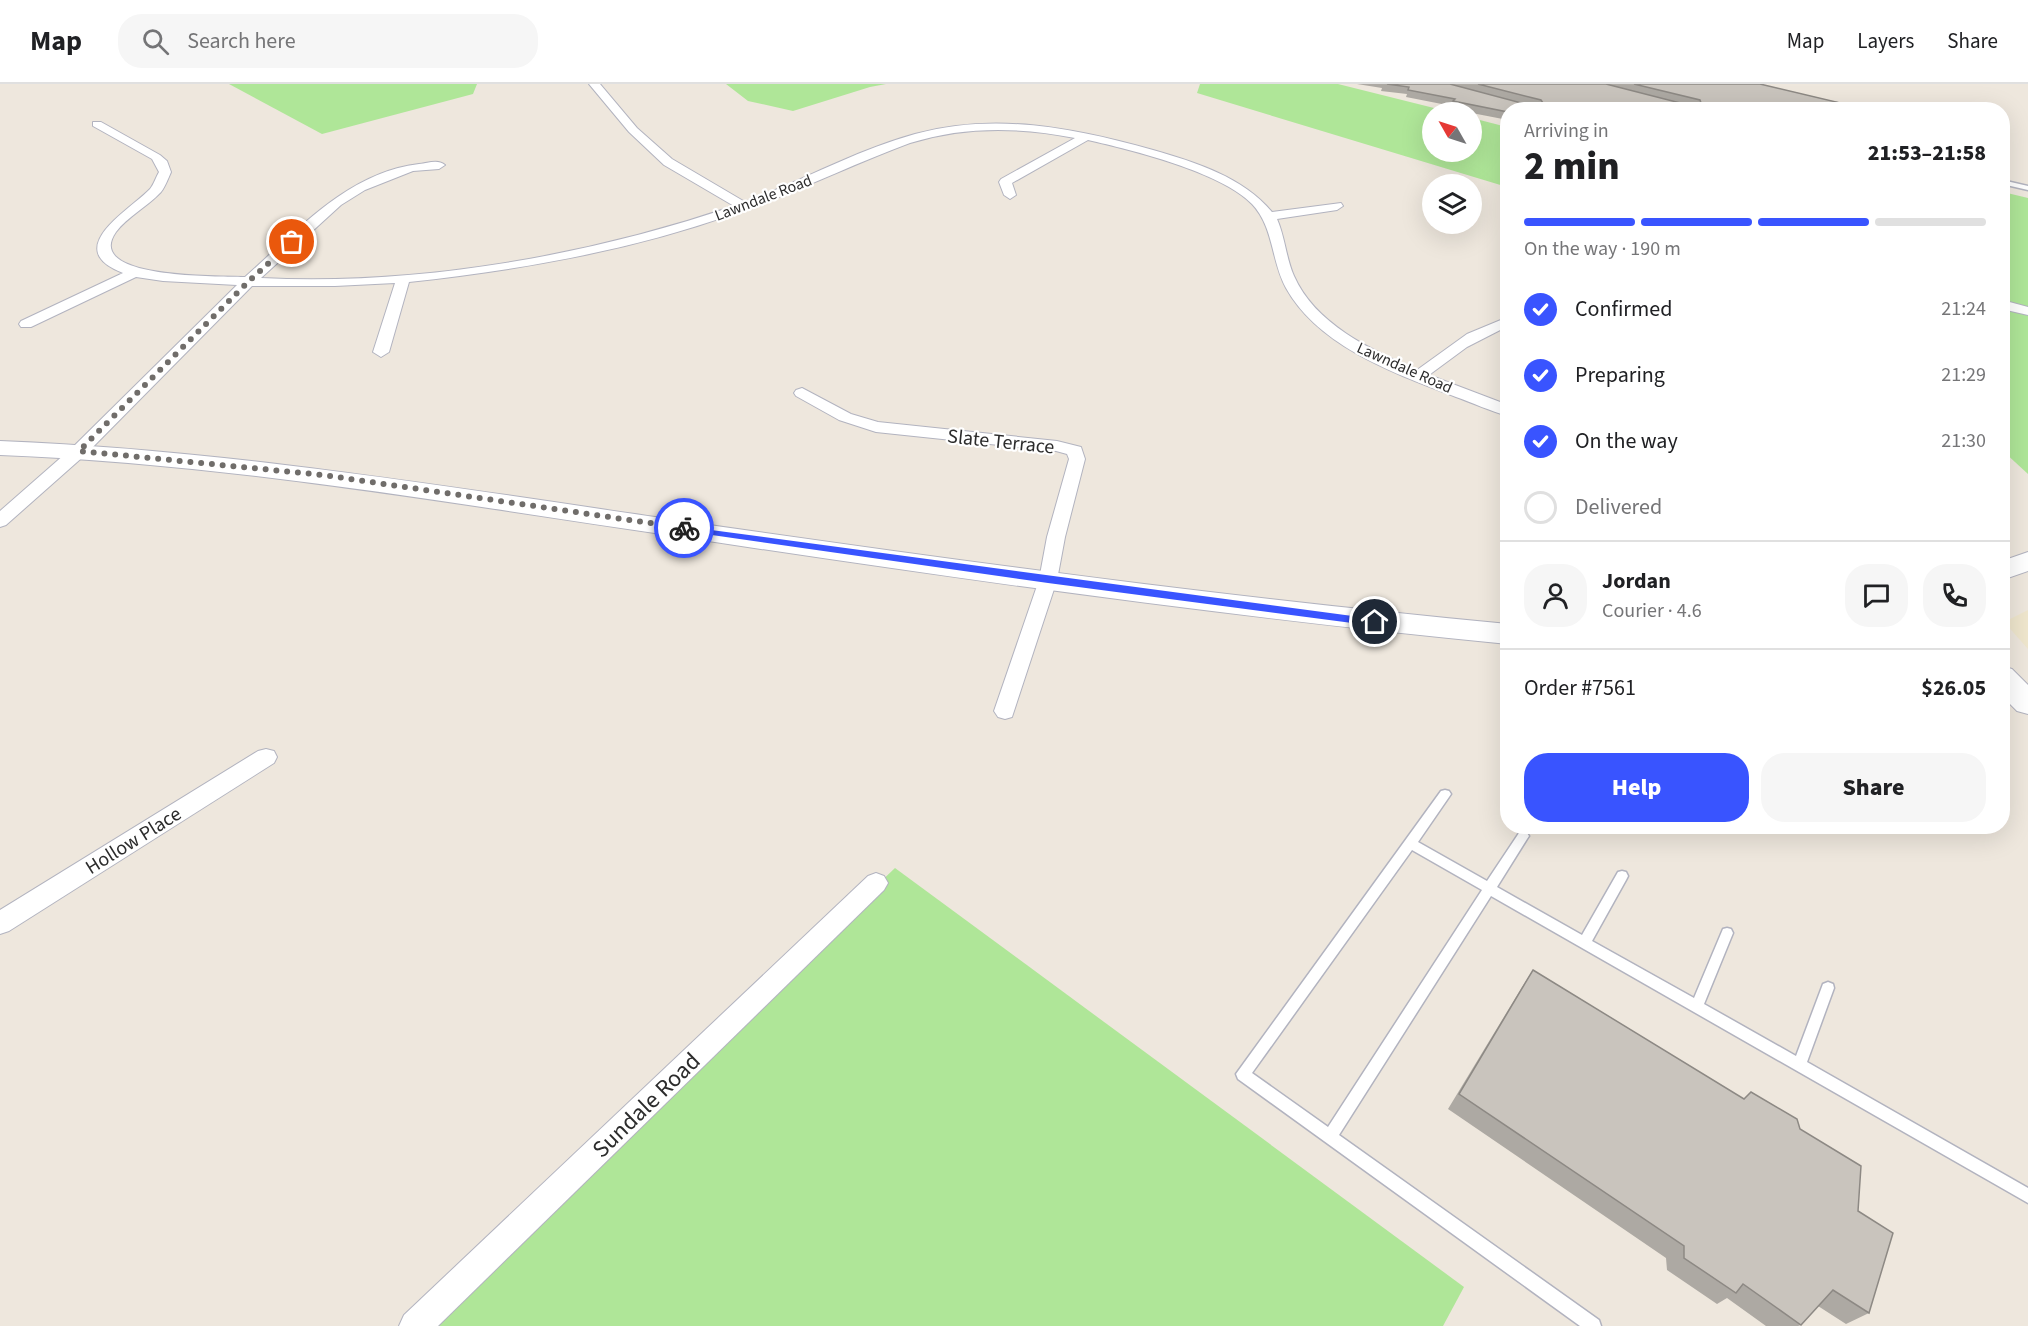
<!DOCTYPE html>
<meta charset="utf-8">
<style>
body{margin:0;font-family:"Source Sans 3",sans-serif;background:#f6f6f6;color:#202124;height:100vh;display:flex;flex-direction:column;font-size:22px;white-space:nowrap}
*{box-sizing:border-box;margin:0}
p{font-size:20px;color:#757577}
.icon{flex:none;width:33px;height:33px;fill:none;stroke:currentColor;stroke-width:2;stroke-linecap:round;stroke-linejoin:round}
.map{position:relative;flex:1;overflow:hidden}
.drawer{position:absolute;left:1500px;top:18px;width:510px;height:732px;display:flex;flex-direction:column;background:#fff;border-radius:24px;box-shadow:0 6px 24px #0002}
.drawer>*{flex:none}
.needle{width:39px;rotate:309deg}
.fabs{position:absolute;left:1422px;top:18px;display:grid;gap:12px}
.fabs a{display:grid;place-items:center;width:60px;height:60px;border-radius:50%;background:#fff;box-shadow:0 6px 24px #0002;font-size:30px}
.pin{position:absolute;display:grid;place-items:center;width:51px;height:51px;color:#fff;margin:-26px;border:3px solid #fff;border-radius:50%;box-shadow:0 2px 6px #0007}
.courier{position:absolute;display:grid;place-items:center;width:60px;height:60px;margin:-30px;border:4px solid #3954ff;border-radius:50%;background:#fff;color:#222;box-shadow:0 2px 8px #0007}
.summary em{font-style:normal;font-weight:800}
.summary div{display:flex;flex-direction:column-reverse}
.summary{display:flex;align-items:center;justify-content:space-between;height:102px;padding:0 24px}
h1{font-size:39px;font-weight:800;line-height:45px}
.bar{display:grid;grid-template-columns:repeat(4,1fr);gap:9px 6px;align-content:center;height:72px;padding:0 24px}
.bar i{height:8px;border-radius:4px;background:#e0e0e0}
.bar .on{background:#3954ff}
.bar p{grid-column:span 4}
.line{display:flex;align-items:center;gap:15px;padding:0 24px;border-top:2px solid #e0e0e0}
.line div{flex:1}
.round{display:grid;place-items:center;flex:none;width:63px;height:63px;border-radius:24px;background:#f6f6f6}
ol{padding:0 24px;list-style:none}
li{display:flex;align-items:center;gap:18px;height:66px}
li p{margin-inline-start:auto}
li .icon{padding:6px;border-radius:50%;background:#3954ff;color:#fff;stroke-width:4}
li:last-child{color:#757577}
li i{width:33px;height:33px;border:3px solid #e0e0e0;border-radius:50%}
.cta{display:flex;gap:12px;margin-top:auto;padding:12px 24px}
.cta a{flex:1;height:69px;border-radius:24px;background:#3954ff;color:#fff;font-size:24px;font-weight:800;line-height:69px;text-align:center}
.cta a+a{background:#f6f6f6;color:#202124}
header{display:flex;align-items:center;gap:36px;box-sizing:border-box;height:84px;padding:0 30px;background:#fff;border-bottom:2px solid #e0e0e0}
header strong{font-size:28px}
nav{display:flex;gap:33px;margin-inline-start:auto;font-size:21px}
.search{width:420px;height:54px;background:#f6f6f6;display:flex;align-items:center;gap:15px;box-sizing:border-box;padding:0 21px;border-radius:24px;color:#757577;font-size:22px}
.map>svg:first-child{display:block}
</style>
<header>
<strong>Map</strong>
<div class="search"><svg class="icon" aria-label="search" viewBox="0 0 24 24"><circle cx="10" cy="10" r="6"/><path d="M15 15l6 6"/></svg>Search here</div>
<nav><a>Map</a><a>Layers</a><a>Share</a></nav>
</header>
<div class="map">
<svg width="2028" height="1242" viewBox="0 0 2028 1242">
<rect width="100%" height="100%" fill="#eee7dd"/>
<!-- education -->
<path fill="#efe6cd" d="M2028,526v39l-24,-27z"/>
<!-- green -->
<g fill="#afe698">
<path d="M229,0h248l-4,10 -151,40z"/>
<path d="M726,0h160l-16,3 -77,24 -45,-10z"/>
<path d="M1200,0h138l112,28h-18v40h40v-34l35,9v60l-310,-94z"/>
<path d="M2003,108l25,6v276l-25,-23z"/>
<path d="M895,784l569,419 -21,39h-1028z"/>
</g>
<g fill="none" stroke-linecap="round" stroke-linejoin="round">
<!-- lane casing -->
<g stroke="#b2b3bf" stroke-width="3">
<g id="lane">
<path d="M1836,19l22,6v1h-11l-13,-4v-2z"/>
<path d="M2002,96l26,6v4l-26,-6z"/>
<path d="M1445,706l4,1 2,3 -2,3 -31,45 69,39 32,-48 4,-2 4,2 2,3 -2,3 -30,48 85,48 36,-63 4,-1 4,1 2,4 -2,4 -34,61 102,57 29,-69 4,-1 4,1 2,4 -29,71 92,52 27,-72 5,-2 5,2 1,4 -27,74 221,126v15l-537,-307 -152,239 260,185 2,6h-21l-342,-247 -2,-5 205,-283zM1412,766l70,40 -154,237 -76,-54z"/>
</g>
</g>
<!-- street casing -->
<g stroke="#b2b3bf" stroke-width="2">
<g id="street">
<path d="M589,0h11l37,44 35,31 73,43c57,-21 112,-52 170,-68 80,-22 160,-6 238,16 42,12 90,27 119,62l69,-9 2,3 -6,4 -60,9c8,18 9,39 17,57 21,48 77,74 123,94l50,-36 41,-17v9l-41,21 -38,28 79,30v11c-18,-5 -35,-13 -52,-19 -60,-23 -137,-50 -170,-109 -15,-27 -12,-61 -34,-84 -31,-32 -120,-54 -164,-64l-76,43 4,12 -6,4 -6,-4 -5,-13 2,-3 74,-41c-55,-11 -111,-12 -165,5 -60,22 -116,51 -177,71 -104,37 -214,56 -324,68l-20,70 -8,5 -8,-5 22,-69 -60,3h-83l-167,169 -79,70 -6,2v-16l73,-64 164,-162 -74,-4 -27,-4 -105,50h-10l-2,-3 2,-3 102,-48c-63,-24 7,-63 27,-84 4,-5 6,-12 9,-17l-7,-13 -59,-33v-4h8l59,33 7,6 4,11c-3,7 -6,15 -10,20 -14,15 -34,25 -45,40 -34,48 108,44 129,45 51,-45 103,-105 174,-113 9,-1 19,-5 26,1l-6,4 -26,2 -48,19 -24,15 -80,73c156,8 326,-22 473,-72l-70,-41 -35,-33z"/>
<path d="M2002,216l26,7v8l-26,-6z"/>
<path d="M802,304l49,26 27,8 179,19 24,6 4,12 -20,78 -8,43 -45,137 -7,2 -7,-2 -4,-6 45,-131 8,-43 22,-78 -2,-5 -11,-3 -180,-19 -37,-12 -43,-24 -2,-3 2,-3z"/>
<path d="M266,665l8,2 3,6 -3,6 -265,168 -9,3v-24l258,-159z"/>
<path d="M876,789l8,3 4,7 -4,7 -446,436h-39l5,-11 464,-439z"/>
</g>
</g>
<!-- secondary casing -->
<g stroke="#b2b3bf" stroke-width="2">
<g id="secondary">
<path d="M0,357c229,9 455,47 682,80 275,40 549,77 826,103v20c-277,-27 -551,-65 -826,-107 -227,-33 -452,-73 -682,-82z"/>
<path d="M2028,468v19l-26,9v-19z"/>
<path d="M2002,582l10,3 16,16v29l-11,-3 -15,-15z"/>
</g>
</g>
<!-- lane -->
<use href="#lane" fill="#fff" fill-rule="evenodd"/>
<!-- street -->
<use href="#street" fill="#fff" fill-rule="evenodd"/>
<!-- secondary -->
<use href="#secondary" fill="#fff" fill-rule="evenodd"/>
</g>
<!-- wall -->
<g fill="#ada9a3">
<path d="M1357,0h403l89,21 -341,5v10l-57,-11 1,-3 -46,-9 1,-3 -26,-3 1,-3z"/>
<path d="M1533,886l210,129 57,30 58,82 11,102 -23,11 -28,-18 -17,19 -3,1h-32l-39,-28 -10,6 -50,-34 -1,-12 -218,-149 74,-122z"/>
</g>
<!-- building -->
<g fill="#c9c4bd" stroke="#8d8984" stroke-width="1.5">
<path d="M1387,0h63l79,21 14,-2 -2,-3 -63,-16h128l82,21 13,-2 -1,-3 -66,-16h126l89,21 1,5h-342v2l-55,-11 2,-2 -47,-9 1,-3z"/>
<path d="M1533,886l211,129 7,-7 46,27 3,10 61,37 -3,45 35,22 -24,80 -36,-23 -32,35 -58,-41 -7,9 -52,-35v-12l-225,-152z"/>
</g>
<!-- route -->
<path fill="#3954ff" d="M681,442l694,93 5,3 -5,4 -327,-43 -364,-52 -4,-3z"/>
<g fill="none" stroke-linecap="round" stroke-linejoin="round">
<!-- done -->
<path stroke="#706d6a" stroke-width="6" stroke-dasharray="0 10.8" d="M292,158l-44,40 -169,169 244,24 361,53"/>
</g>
<g text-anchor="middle" stroke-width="4.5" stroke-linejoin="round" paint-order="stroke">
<!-- far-street labels -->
<g font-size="16" fill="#2c2c2c" stroke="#fff">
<text transform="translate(763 113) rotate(-21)" y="6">Lawndale Road</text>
<text transform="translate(1405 283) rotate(24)" y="6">Lawndale Road</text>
</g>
<!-- street labels -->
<g font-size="20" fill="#2c2c2c" stroke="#fff">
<text transform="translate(1001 357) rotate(6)" y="7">Slate Terrace</text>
<text transform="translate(133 756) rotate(-32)" y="7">Hollow Place</text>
</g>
<!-- near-street labels -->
<g font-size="24" fill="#2c2c2c" stroke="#fff">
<text transform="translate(646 1021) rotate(-44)" y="8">Sundale Road</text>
</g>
</g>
</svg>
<div class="fabs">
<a><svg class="needle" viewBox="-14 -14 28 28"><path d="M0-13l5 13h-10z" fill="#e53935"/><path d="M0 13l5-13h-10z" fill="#757577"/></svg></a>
<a><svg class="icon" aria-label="layers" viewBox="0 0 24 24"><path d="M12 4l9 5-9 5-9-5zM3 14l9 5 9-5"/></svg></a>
</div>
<div class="pin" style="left:292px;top:158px;background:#ea580c"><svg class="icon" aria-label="bag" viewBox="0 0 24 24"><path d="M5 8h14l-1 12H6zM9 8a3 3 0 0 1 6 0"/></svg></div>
<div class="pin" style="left:1375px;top:538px;background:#1f2937"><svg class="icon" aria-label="home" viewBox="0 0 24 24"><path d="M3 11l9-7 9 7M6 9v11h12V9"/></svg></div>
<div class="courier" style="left:684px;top:444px"><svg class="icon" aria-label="bike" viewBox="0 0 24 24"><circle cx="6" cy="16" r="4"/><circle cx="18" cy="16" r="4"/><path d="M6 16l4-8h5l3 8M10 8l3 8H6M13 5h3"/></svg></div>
<section class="drawer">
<div class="summary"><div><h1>2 min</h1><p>Arriving in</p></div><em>21:53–21:58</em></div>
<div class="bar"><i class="on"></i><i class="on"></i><i class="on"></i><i></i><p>On the way · 190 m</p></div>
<ol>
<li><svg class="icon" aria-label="check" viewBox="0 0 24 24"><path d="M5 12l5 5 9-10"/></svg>Confirmed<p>21:24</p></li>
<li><svg class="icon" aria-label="check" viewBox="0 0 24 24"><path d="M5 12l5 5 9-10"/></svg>Preparing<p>21:29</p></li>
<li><svg class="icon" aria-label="check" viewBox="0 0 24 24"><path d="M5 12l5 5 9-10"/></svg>On the way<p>21:30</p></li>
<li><i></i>Delivered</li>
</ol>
<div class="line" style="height:108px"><a class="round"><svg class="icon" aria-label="person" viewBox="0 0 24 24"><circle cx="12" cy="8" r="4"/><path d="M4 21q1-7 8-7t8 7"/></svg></a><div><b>Jordan</b><p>Courier · 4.6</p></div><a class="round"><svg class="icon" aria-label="chat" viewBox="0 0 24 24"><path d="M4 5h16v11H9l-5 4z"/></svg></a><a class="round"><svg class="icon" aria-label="phone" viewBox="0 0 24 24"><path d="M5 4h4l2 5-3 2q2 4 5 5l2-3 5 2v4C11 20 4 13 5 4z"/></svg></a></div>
<div class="line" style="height:78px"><div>Order #7561</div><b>$26.05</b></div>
<div class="cta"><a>Help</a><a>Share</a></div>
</section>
</div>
